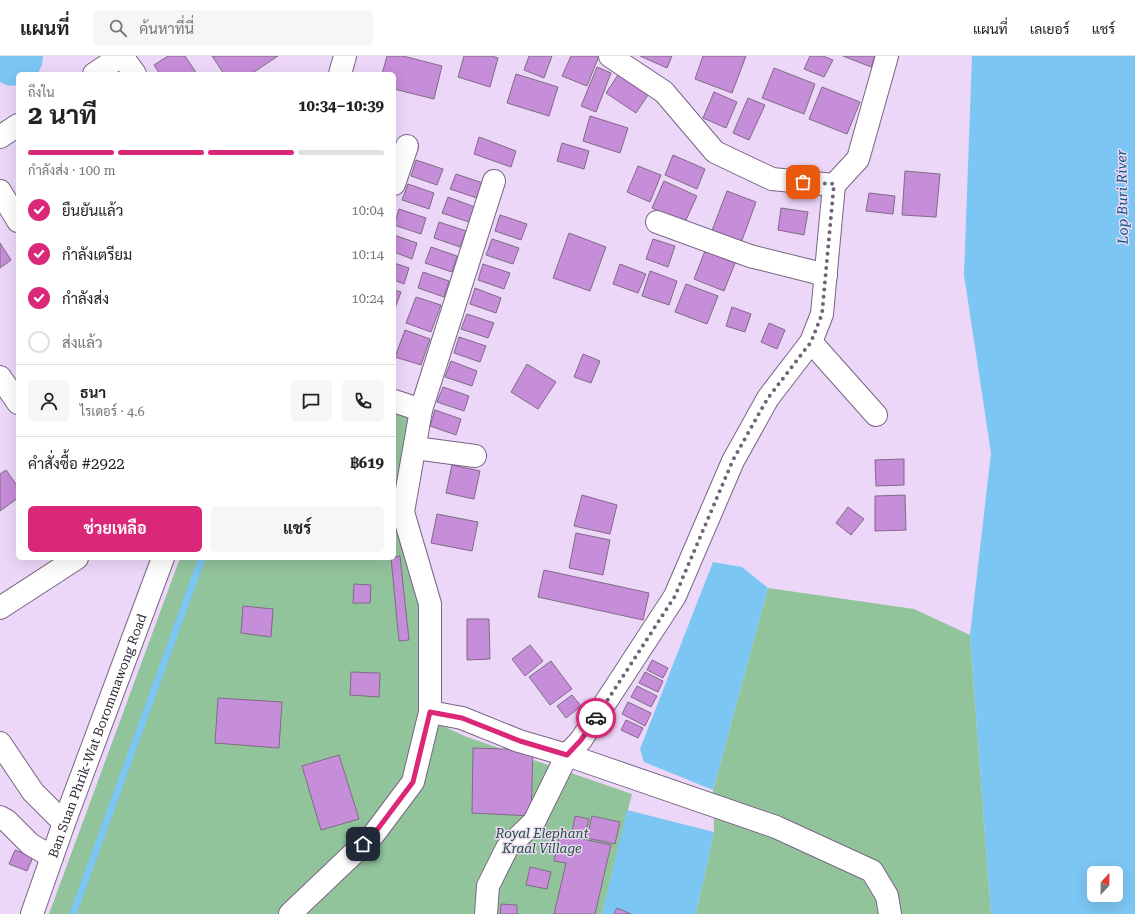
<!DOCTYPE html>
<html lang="th">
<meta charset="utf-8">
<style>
body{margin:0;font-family:"Roboto Serif",Sarabun,serif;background:#f6f6f6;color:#222;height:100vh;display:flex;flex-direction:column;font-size:15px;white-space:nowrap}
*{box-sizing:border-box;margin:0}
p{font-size:13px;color:#767676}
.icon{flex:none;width:22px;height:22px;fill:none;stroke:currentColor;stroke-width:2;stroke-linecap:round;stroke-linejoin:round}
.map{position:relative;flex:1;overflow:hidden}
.panel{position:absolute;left:16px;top:16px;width:380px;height:488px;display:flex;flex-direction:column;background:#fff;border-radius:6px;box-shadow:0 4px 16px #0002}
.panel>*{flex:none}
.needle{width:26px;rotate:22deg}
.controls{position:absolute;left:1087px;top:810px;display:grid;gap:8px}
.controls a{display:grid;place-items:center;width:36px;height:36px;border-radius:6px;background:#fff;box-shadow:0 4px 16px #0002;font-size:20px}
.pin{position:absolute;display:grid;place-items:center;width:34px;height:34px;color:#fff;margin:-17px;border-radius:8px;box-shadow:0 2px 6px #0006}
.courier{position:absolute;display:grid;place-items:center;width:40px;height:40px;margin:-20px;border:3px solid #db2777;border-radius:50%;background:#fff;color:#222;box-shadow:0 1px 5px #0007}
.head em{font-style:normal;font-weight:700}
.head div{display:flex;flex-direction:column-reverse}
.head{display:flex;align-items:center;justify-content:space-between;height:68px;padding:0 12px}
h1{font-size:26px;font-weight:700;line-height:30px}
.bar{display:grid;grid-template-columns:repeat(4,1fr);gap:6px 4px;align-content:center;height:48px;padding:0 12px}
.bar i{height:5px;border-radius:3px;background:#e0e0e0}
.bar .on{background:#db2777}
.bar p{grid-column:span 4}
.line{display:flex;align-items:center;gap:10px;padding:0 12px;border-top:1px solid #e0e0e0}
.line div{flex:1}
.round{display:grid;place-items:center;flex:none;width:42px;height:42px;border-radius:6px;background:#f6f6f6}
ol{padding:0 12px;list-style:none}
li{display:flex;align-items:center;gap:12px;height:44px}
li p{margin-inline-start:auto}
li .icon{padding:4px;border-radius:50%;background:#db2777;color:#fff;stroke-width:4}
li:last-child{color:#767676}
li i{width:22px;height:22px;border:2px solid #e0e0e0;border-radius:50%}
.cta{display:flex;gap:8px;margin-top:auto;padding:8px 12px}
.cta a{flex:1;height:46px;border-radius:6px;background:#db2777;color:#fff;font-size:16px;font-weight:700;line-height:46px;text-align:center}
.cta a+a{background:#f6f6f6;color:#222}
header{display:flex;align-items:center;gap:24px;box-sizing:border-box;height:56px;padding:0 20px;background:#fff;border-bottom:1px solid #e0e0e0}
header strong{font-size:19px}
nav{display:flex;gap:22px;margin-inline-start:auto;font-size:14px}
.search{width:280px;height:36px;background:#f6f6f6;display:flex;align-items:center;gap:10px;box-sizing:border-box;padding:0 14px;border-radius:6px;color:#767676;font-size:15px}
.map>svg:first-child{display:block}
</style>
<header>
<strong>แผนที่</strong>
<div class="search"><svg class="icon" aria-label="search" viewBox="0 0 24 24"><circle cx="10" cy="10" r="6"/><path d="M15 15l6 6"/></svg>ค้นหาที่นี่</div>
<nav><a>แผนที่</a><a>เลเยอร์</a><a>แชร์</a></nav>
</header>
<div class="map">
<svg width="1135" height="858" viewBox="0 0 1135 858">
<rect width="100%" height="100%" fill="#ecd7f8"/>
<!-- green -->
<g fill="#92c49c">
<path d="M394,357l14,5 3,6 -16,89 24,90 -1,112 49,22 165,57 -30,120h-553l131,-356h214z"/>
<path d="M768,532l146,21 56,26 21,279h-295l18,-82 -1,-42z"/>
</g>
<!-- water -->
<g fill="#7cc6f3" fill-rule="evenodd">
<path d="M0,0h43c0,7 -2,13 -6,18h-19v11c-6,2 -13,0 -18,-3z"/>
<path d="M972,0h163v858h-144l-21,-279 21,-182 -27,-178zM1094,817h22v22h-22z"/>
<path d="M713,506l29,5 26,21 -55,202 -69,-28 -4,-13z"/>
<path d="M627,754l87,22 -18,82h-94z"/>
</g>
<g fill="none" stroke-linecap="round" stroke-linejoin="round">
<!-- stream -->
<path stroke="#7cc6f3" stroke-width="7" d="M73,858l129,-356"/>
</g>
<!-- building -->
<g fill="#c68dd8" stroke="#806b86">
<path d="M168,0h17l12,18h-37l-6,-9z"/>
<path d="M212,0h66l-27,18h-27z"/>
<path d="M387,0h16l39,10 -8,33 -40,-10v-15h-12z"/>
<path d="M464,0h28l6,2 -8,29 -32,-10z"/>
<path d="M529,0h23l-8,22 -20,-8z"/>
<path d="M571,0h28l-12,30 -25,-10z"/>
<path d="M640,0h32l-5,12z"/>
<path d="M703,0h43l-14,37 -37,-14z"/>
<path d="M810,0h13l10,4 -9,17 -20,-8z"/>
<path d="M843,0h32l-4,11z"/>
<path d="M597,11l14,6 -15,39 -15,-6z"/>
<path d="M774,12l41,16 -11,30 -42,-16z"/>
<path d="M620,16l30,20 -14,21 -30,-20z"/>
<path d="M516,18l42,13 -9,29 -42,-13z"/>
<path d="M822,31l38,15 -13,32 -38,-15z"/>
<path d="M714,36l23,10 -11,26 -23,-10z"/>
<path d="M748,42l17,7 -16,35 -16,-7z"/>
<path d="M590,60l38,12 -8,25 -37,-12z"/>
<path d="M479,81l37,14 -5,16 -37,-13z"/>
<path d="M562,87l27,8 -5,18 -27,-8z"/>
<path d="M673,99l32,14 -8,20 -32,-14z"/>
<path d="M416,104l27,9 -6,16 -26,-9z"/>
<path d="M638,110l23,9 -11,27 -23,-10z"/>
<path d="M905,115l35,3 -4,43 -34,-2z"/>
<path d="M456,118l27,9 -6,15 -27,-9z"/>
<path d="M664,125l33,15 -12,26 -33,-14z"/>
<path d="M408,128l26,9 -5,16 -27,-9z"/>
<path d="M727,135l29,11 -15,41 -30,-10z"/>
<path d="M869,137l26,3 -2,18 -27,-3z"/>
<path d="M448,141l27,10 -6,15 -27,-9z"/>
<path d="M781,152l27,4 -4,23 -26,-5z"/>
<path d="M399,153l27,9 -5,16 -27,-9z"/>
<path d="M500,159l27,9 -6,16 -26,-9z"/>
<path d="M439,166l27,9 -6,16 -26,-9z"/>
<path d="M569,177l37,14 -16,44 -37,-13z"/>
<path d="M394,179l23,8 -5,16 -18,-7z"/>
<path d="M492,183l27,9 -6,16 -27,-9z"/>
<path d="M653,183l22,7 -7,21 -22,-8z"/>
<path d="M0,187l11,17 -11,8z"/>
<path d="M431,191l26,9 -5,16 -27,-9z"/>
<path d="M705,195l30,12 -11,28 -30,-12z"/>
<path d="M394,207l15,5 -5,16 -10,-4z"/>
<path d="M483,208l27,9 -6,16 -26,-9z"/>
<path d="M620,208l26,10 -8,19 -25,-9z"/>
<path d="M650,215l27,10 -8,24 -27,-9z"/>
<path d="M423,216l26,9 -5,16 -26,-9z"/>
<path d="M686,228l32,12 -11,28 -32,-12z"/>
<path d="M475,232l26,10 -5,15 -26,-9z"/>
<path d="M394,234l7,2 -7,19z"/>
<path d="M416,241l25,8 -10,27 -25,-9z"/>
<path d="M732,251l19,7 -6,18 -19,-6z"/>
<path d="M467,258l27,9 -6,15 -27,-9z"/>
<path d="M769,267l16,7 -8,19 -16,-7z"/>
<path d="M405,274l25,9 -9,26 -26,-8z"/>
<path d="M459,281l27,9 -6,16 -26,-9z"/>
<path d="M583,298l17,7 -9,22 -17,-6z"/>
<path d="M451,305l26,10 -5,15 -27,-9z"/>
<path d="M527,308l29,18 -18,27 -27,-17z"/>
<path d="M443,331l26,9 -5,15 -27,-9z"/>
<path d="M435,354l26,9 -5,16 -26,-9z"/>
<path d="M904,403v26l-28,1 -1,-26z"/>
<path d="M452,409l28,6 -6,28 -28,-6z"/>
<path d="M6,414l12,17v11l-18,13v-37z"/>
<path d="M582,439l35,10 -7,29 -36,-8z"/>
<path d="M905,439l1,35 -31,1v-35z"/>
<path d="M848,451l16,12 -13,16 -15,-12z"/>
<path d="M437,458l41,8 -6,29 -41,-8z"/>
<path d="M576,477l34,7 -7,35 -34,-7z"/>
<path d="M400,500l9,84 -10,1 -8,-83z"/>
<path d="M544,514l105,23 -6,27 -105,-23z"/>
<path d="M354,528l17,1 -1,18h-17z"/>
<path d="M243,550l30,3 -2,28 -30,-4z"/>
<path d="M467,563h22l1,40 -23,1z"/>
<path d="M530,589l13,16 -18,15 -13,-17z"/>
<path d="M652,604l16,8 -5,10 -16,-8z"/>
<path d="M551,605l21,28 -22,16 -21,-28z"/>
<path d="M351,616l29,1 -1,24 -29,-2z"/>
<path d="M645,616l18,9 -5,11 -19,-9z"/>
<path d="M637,630l20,10 -6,11 -20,-10z"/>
<path d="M572,639l9,11 -15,12 -9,-12z"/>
<path d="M218,642l64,4 -3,46 -64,-5z"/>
<path d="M628,646l23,11 -6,13 -23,-12z"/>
<path d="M626,664l17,8 -5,10 -17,-8z"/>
<path d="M473,692l60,2 -2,66 -59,-3z"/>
<path d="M339,699l20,64 -38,11 -19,-64z"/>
<path d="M575,760l14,3 -4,16 -13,-3z"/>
<path d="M592,760l28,6 -5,22 -28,-6z"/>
<path d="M560,778l51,11 -16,69h-41l12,-51 -12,-2z"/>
<path d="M15,794l18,7 -6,14 -18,-7z"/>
<path d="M530,811l21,5 -4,17 -21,-4z"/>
<path d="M501,848l16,1v9h-17z"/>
<path d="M617,852l14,6h-17z"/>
</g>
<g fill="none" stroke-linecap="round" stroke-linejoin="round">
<!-- minor casing -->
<g stroke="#786582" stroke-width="24">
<g id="minor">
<path d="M122,0l13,18"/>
<path d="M610,0l54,36 51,60 57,27 62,6 24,-26 29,-103"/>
<path d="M94,18l27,-18"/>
<path d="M340,18l5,-18"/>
<path d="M0,81l18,-12"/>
<path d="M394,128l13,-38"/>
<path d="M0,135l18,30"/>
<path d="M657,166l93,34 76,19"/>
<path d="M811,286l65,73"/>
<path d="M0,321l18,26"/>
<path d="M394,345l27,9"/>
<path d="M415,392l60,8"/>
<path d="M0,552l77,-50"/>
<path d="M430,656l32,6 57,23 48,14 209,72 96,44 15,25 3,18"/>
<path d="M0,687l33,49 31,31"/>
<path d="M0,761l7,4 23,23 22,13"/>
<path id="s1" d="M32,858l32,-91 99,-265"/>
<path d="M290,858l84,-80 39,-52 17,-70v-108l-27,-92 18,-102 73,-229"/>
<path d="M486,858l2,-28 19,-38 27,-26 33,-67 14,-15 94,-144 58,-135 35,-63 43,-56 11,-28 12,-129"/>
</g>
</g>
<!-- minor -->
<use href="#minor" stroke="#fff" stroke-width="22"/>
</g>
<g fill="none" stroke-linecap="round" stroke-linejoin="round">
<!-- done -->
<path stroke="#706477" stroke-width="4" stroke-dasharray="0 7.2" d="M596,662l79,-122 58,-136 28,-50 7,-12 43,-56 11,-28 12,-130 -31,-2"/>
<!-- route -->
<path stroke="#db2777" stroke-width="5" d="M363,788l11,-10 39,-52 17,-70 32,6 58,23 47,14 14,-15 15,-22"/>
</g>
<g text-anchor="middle" stroke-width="3" stroke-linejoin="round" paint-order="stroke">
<!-- street labels -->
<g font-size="13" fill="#2e2632" stroke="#ecd7f8">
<text dy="5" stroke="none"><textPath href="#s1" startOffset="190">Ban Suan Phrik-Wat Borommawong Road</textPath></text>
</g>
<!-- park labels -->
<g font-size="13" font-style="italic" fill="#1a562d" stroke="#ecd7f8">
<text x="542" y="782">Royal Elephant<tspan x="542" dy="15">Kraal Village</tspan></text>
</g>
<!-- water labels -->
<g font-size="14" font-style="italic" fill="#05567b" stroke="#ecd7f8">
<text transform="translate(1122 141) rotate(-91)" y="5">Lop Buri River</text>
</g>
</g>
</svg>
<div class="controls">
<a><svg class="needle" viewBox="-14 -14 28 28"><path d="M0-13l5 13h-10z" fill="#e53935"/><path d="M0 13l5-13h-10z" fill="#767676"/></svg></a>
</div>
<div class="pin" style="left:803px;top:126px;background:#ea580c"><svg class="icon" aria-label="bag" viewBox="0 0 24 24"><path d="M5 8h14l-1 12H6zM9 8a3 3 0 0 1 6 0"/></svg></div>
<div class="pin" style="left:363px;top:788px;background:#1f2937"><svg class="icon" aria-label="home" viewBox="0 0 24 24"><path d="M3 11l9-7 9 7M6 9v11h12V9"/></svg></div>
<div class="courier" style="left:596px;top:662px"><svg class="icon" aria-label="car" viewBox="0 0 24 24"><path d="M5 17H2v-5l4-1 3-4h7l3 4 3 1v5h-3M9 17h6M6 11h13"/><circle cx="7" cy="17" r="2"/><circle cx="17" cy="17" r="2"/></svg></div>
<section class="panel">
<div class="head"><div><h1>2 นาที</h1><p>ถึงใน</p></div><em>10:34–10:39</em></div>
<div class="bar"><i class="on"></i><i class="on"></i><i class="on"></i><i></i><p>กำลังส่ง · 100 m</p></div>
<ol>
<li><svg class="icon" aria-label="check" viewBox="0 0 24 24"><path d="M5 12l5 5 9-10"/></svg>ยืนยันแล้ว<p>10:04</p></li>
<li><svg class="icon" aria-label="check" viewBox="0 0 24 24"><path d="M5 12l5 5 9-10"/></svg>กำลังเตรียม<p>10:14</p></li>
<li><svg class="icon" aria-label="check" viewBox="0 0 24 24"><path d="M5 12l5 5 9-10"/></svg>กำลังส่ง<p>10:24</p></li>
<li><i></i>ส่งแล้ว</li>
</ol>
<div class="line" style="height:72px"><a class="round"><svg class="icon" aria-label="person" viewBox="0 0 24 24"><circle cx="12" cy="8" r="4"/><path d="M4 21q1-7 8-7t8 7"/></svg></a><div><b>ธนา</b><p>ไรเดอร์ · 4.6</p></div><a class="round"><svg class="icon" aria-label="chat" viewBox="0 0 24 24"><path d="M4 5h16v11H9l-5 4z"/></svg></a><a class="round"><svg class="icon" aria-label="phone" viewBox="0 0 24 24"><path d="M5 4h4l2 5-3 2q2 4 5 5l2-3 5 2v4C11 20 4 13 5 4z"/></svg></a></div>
<div class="line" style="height:52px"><div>คำสั่งซื้อ #2922</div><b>฿619</b></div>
<div class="cta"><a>ช่วยเหลือ</a><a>แชร์</a></div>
</section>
</div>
